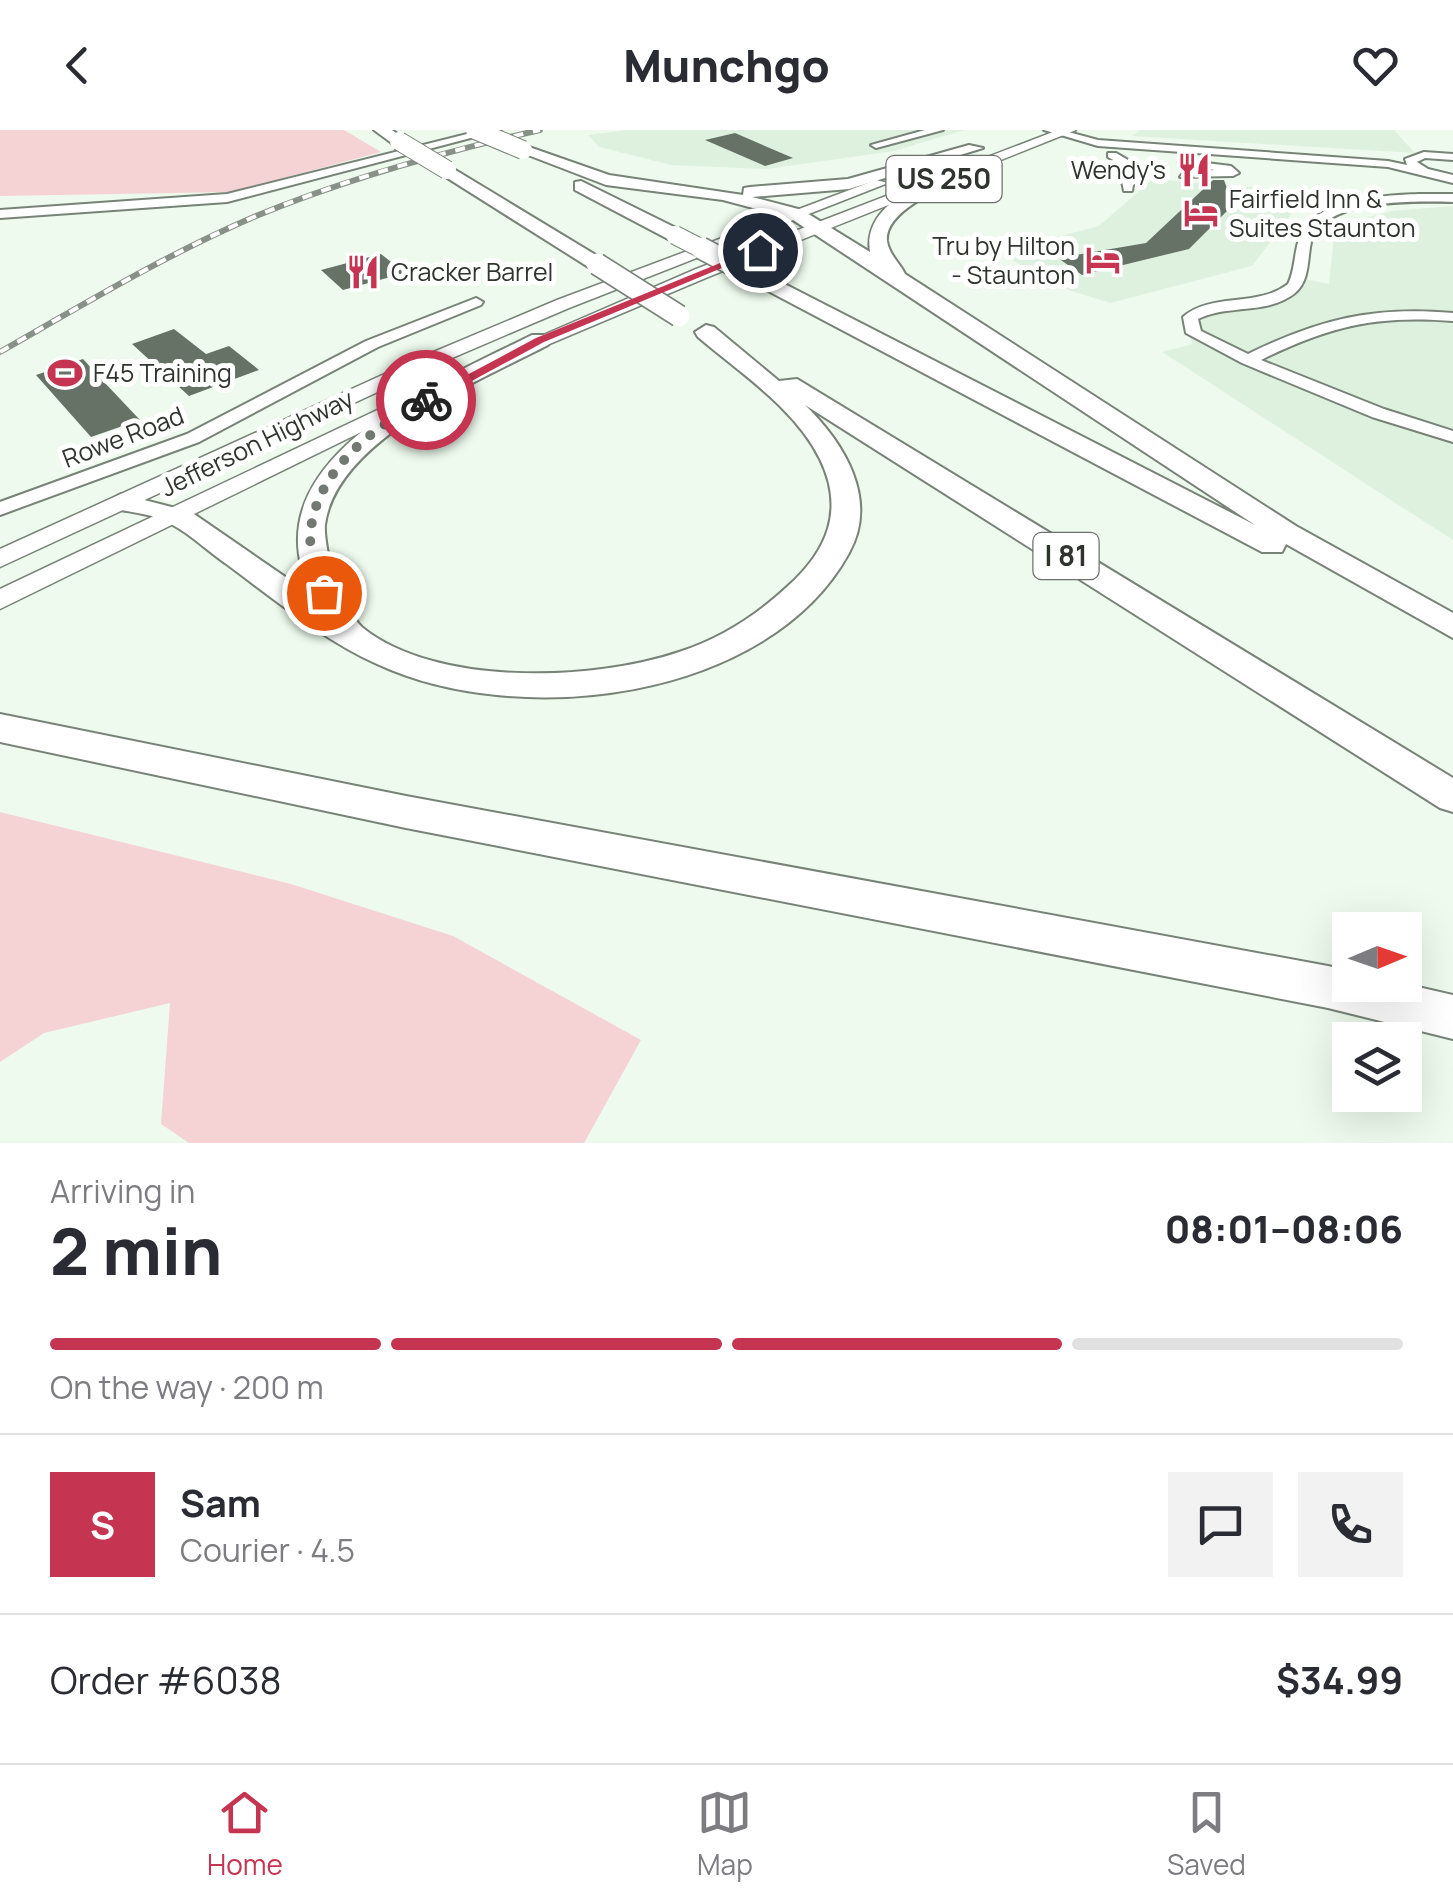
<!DOCTYPE html>
<meta charset="utf-8">
<style>
body{margin:0;font-family:Manrope,sans-serif;background:#f2f2f3;color:#2b2b33;height:100vh;display:flex;flex-direction:column;font-size:38px;white-space:nowrap}
*{box-sizing:border-box;margin:0}
p{font-size:32px;color:#7c7c81}
.icon{flex:none;width:55px;height:55px;fill:none;stroke:currentColor;stroke-width:2;stroke-linecap:round;stroke-linejoin:round}
.map{position:relative;height:1013px;overflow:hidden}
.side{display:flex;flex-direction:column;background:#fff;flex:1}
.side>*{flex:none}
.needle{width:65px;rotate:88deg}
.tools{position:absolute;left:1332px;top:782px;display:grid;gap:20px}
.tools a{display:grid;place-items:center;width:90px;height:90px;border-radius:0px;background:#fff;box-shadow:0 10px 40px #0002;font-size:50px}
.pin{position:absolute;display:grid;place-items:center;width:85px;height:85px;color:#fff;margin:-42px;border:5px solid #fff;border-radius:50%;box-shadow:0 2px 10px #0007}
.courier{position:absolute;display:grid;place-items:center;width:100px;height:100px;margin:-50px;border:8px solid #c53552;border-radius:50%;background:#fff;color:#222;box-shadow:0 2px 12px #0007}
.head em{font-style:normal;font-weight:800}
.head div{display:flex;flex-direction:column-reverse}
.head{display:flex;align-items:center;justify-content:space-between;height:170px;padding:0 50px}
h1{font-size:65px;font-weight:800;line-height:75px}
.bar{display:grid;grid-template-columns:repeat(4,1fr);gap:15px 10px;align-content:center;height:120px;padding:0 50px}
.bar i{height:12px;border-radius:8px;background:#e1e1e2}
.bar .active{background:#c53552}
.bar p{grid-column:span 4}
.line{display:flex;align-items:center;gap:25px;padding:0 50px;border-top:2px solid #e1e1e2}
.line div{flex:1}
.round{display:grid;place-items:center;flex:none;width:105px;height:105px;border-radius:0px;background:#f2f2f3}
header{display:flex;justify-content:space-between;align-items:center;height:130px;padding:0 50px;background:#fff;font-size:45px;font-weight:800}
.menu{display:flex;justify-content:space-around;align-items:center;height:140px;border-top:2px solid #e1e1e2;background:#fff;font-size:28px;color:#7c7c81}
.menu a{display:grid;justify-items:center;gap:5px}
.menu .active{color:#c53552}
.map>svg:first-child{display:block}
</style>
<header><svg class="icon" aria-label="back" viewBox="0 0 24 24"><path d="M15 5l-7 7 7 7"/></svg>Munchgo<svg class="icon" aria-label="heart" viewBox="0 0 24 24"><path d="M12 20l-8-8c-3-5 5-10 8-4 3-6 11-1 8 4z"/></svg></header>
<div class="map">
<svg width="1453" height="1013" viewBox="0 0 1453 1013">
<rect width="100%" height="100%" fill="#edfaed"/>
<!-- built -->
<g fill="#def1de">
<path d="M626,0h338l-70,21 -127,18 -96,-4 -72,-18 -11,-12z"/>
<path d="M1140,0h254l21,23 -283,-17z"/>
<path d="M1153,49l105,9 45,11 -51,67 -142,37 -63,-20 -46,-31 98,-26z"/>
<path d="M1453,76v334l-291,-188 31,-8 -12,-21 12,-15 76,-14 19,-10 2,-8 39,8 5,-46 20,-17 38,-10z"/>
</g>
<!-- green -->
<g fill="#f5d3d5">
<path d="M0,0h344l37,22 -151,40 -230,4z"/>
<path d="M0,682l291,72 162,52 188,104 -57,103h-395l-28,-19 9,-121 -126,30 -44,29z"/>
</g>
<!-- building -->
<g fill="#677267">
<path d="M735,3l58,25 -28,8 -60,-26z"/>
<path d="M1213,50h11l9,25 -44,44 -107,26 -24,-17 88,-15z"/>
<path d="M381,124l24,19 -62,17 -22,-20z"/>
<path d="M174,199l32,25 23,-8 30,24 -70,26 -57,-52z"/>
<path d="M83,229l21,23 36,38 -49,17 -55,-62z"/>
</g>
<g fill="none" stroke-linecap="round" stroke-linejoin="round">
<!-- minor casing -->
<g stroke="#788378" stroke-width="4">
<g id="minor">
<path d="M483,0h18l-274,72 -227,16v-8l227,-16z"/>
<path d="M925,0h18l-67,18 -5,-3z"/>
<path d="M1044,0h17l37,10 290,21 19,4 -2,-6 19,-7 29,2v6l-28,-2 -8,4 11,7 25,6v8l-65,-16 -290,-21z"/>
<path d="M1108,23h8l36,21 -19,11 -1,6h-8l-2,-10 15,-7 -29,-17z"/>
<path d="M1198,32l33,4 8,7 -6,3 -53,1 4,-5 31,-2 -21,-3z"/>
<path d="M1418,64h35v8c-36,-1 -130,-4 -142,40 -4,18 -1,38 -16,51 -27,22 -68,11 -97,26l3,12 47,23c72,-35 125,-48 205,-41v8c-76,-6 -124,5 -192,39l123,49 69,22v11l-81,-25 -130,-54 -56,-30 -3,-16c29,-25 74,-9 105,-33 7,-14 6,-30 11,-45 16,-42 82,-43 119,-45z"/>
<path d="M476,168l7,4 -2,3 -103,42 -179,95 -199,73v-13l187,-68 179,-93z"/>
</g>
</g>
<!-- major casing -->
<g stroke="#788378" stroke-width="3">
<g id="major">
<path d="M1058,0h18l-368,147 -187,79 -7,2 -10,-6 192,-83z"/>
<path d="M876,50l12,3 -319,125 -131,56 -438,203v-18l424,-193 133,-56z"/>
<path d="M430,255l10,6 -3,4 -437,214v-20z"/>
</g>
</g>
<!-- highway casing -->
<g stroke="#788378" stroke-width="4">
<g id="highway">
<path d="M374,0h18l15,11 -14,3z"/>
<path d="M969,15l14,3 -134,41 -97,8 50,13 68,42c-8,-52 64,-73 102,-89h12v6c-26,12 -100,38 -97,72 2,14 13,22 18,33l391,252 157,87v25l-167,-94 -4,8h-20l-507,-268v-8h14l486,249 -465,-307 -67,-18 -117,-15 -91,-35 14,-3 80,28 134,20 1,-7 6,-1 98,-8z"/>
<path d="M447,35l157,95 3,4 -3,4h-14l-149,-94 -2,-4z"/>
<path d="M581,51l101,50 2,4 -9,6 -7,-2 -93,-49v-8z"/>
<path d="M706,195l8,2 65,54 18,-2 656,399v34l-13,-4 -635,-403c39,38 74,94 44,148 -81,148 -331,177 -472,111 -55,-25 -103,-65 -152,-101 -20,-14 -39,-33 -62,-43 -16,-7 -35,-8 -52,-12l-4,-6 14,-8 70,18 122,84c-71,-135 126,-214 219,-261h16l3,5 -3,5c-67,35 -212,94 -223,180 -1,11 3,26 4,37 2,13 9,23 15,35 5,10 11,25 19,31 74,59 231,53 316,24 41,-13 78,-37 109,-66 39,-35 57,-76 32,-127 -25,-51 -80,-86 -122,-122l-3,-5z"/>
<path d="M0,584l406,82 922,170 22,5v14l55,-1 48,11v44l-125,-31 -922,-180 -406,-86z"/>
</g>
</g>
<!-- minor -->
<use href="#minor" fill="#fff" fill-rule="evenodd"/>
<!-- major -->
<use href="#major" fill="#fff" fill-rule="evenodd"/>
<!-- highway -->
<use href="#highway" fill="#fff" fill-rule="evenodd"/>
<!-- rail casing -->
<g stroke="#889188" stroke-width="6">
<path id="rail" d="M0,222c84,-48 167,-98 256,-136 92,-38 187,-64 284,-86"/>
</g>
<!-- rail -->
<use href="#rail" stroke="#fff" stroke-width="4" stroke-dasharray="10" stroke-linecap="butt"/>
<!-- highway-bridge-far1 casing -->
<g stroke="#788378" stroke-width="20" stroke-linecap="butt">
<g id="highway-bridge-far1">
<path d="M475,0l48,20"/>
<path d="M399,11l48,29"/>
<path d="M675,105l31,16"/>
</g>
</g>
<!-- highway-bridge casing -->
<g stroke="#788378" stroke-width="24" stroke-linecap="butt">
<g id="highway-bridge">
<path d="M701,118l61,32"/>
<path d="M597,134l82,52"/>
</g>
</g>
<!-- highway-bridge-far1 -->
<use href="#highway-bridge-far1" stroke="#fff" stroke-width="18"/>
<!-- highway-bridge -->
<use href="#highway-bridge" stroke="#fff" stroke-width="21"/>
</g>
<!-- route -->
<path fill="#c53552" d="M757,118l8,2 -221,92 -113,61 -11,-3 116,-62z"/>
<g fill="none" stroke-linecap="round" stroke-linejoin="round">
<!-- done -->
<path stroke="#727972" stroke-width="10" stroke-dasharray="0 18" d="M324,463c-45,-87 29,-157 102,-193"/>
</g>
<!-- icons -->
<defs>
<g id="restaurant-bare" transform="scale(2.7)"><path d="M-5-6h1v4h1v-4h1v4h1v-4h1v5L-1.5 .5V6h-2V.5L-5-1ZM5-6V6H3V1.5H1.5Q1.5-4 5-6Z" fill="#c53552" stroke="#fff" stroke-width="2.5" paint-order="stroke"/></g>
<g id="hotel-bare" transform="scale(2.7)"><path d="M-6-4.5h1.5V1H6V5H4.5V3h-9V5H-6ZM-4 0a1.8 1.8 0 1 1 3.6 0ZM.5 0V-2.5h3Q6-2.5 6 0Z" fill="#c53552" stroke="#fff" stroke-width="2.5" paint-order="stroke"/></g>
<g id="stadium-bare" transform="scale(2.7)"><path d="M0-5a6.5 5 0 1 0 0 10a6.5 5 0 1 0 0-10ZM-3.5-1.8h7v3.6h-7Z" fill="#c53552" stroke="#fff" stroke-width="2.5" paint-order="stroke"/></g>
</defs>
<g fill-rule="evenodd">
<use href="#restaurant-bare" x="1194" y="40"/>
<use href="#hotel-bare" x="1201" y="83"/>
<use href="#hotel-bare" x="1103" y="130"/>
<use href="#restaurant-bare" x="363" y="142"/>
<use href="#stadium-bare" x="65" y="243"/>
</g>
<g text-anchor="middle" stroke-width="10" stroke-linejoin="round" paint-order="stroke">
<!-- far-poi labels -->
<g font-size="25" fill="#2f342f" stroke="#fff" text-anchor="start">
<text x="1166" y="49" text-anchor="end">Wendy's</text>
<text x="1229" y="78">Fairfield Inn &amp;<tspan x="1229" dy="29">Suites Staunton</tspan></text>
<text x="1075" y="125" text-anchor="end">Tru by Hilton<tspan x="1075" dy="29">- Staunton</tspan></text>
<text x="391" y="151">Cracker Barrel</text>
<text x="93" y="252">F45 Training</text>
</g>
<!-- far-street labels -->
<g font-size="25" fill="#2f342f" stroke="#fff">
<text transform="translate(123 307) rotate(-21)" y="9">Rowe Road</text>
<text transform="translate(257 313) rotate(-26)" y="9">Jefferson Highway</text>
</g>
<!-- shield labels -->
<g fill="#fff" stroke="#6d716d" stroke-width="2.5">
<rect x="886.5" y="26" width="115" height="46" rx="8"/>
<rect x="1033.5" y="403" width="65" height="46" rx="8"/>
</g>
<g font-size="28" font-weight="bold" fill="#2f342f">
<text x="944" y="59">US 250</text>
<text x="1066" y="436">I 81</text>
</g>
</g>
</svg>
<div class="tools">
<a><svg class="needle" viewBox="-14 -14 28 28"><path d="M0-13l5 13h-10z" fill="#e53935"/><path d="M0 13l5-13h-10z" fill="#7c7c81"/></svg></a>
<a><svg class="icon" aria-label="layers" viewBox="0 0 24 24"><path d="M12 4l9 5-9 5-9-5zM3 14l9 5 9-5"/></svg></a>
</div>
<div class="pin" style="left:324px;top:463px;background:#ea580c"><svg class="icon" aria-label="bag" viewBox="0 0 24 24"><path d="M5 8h14l-1 12H6zM9 8a3 3 0 0 1 6 0"/></svg></div>
<div class="pin" style="left:760px;top:120px;background:#1f2937"><svg class="icon" aria-label="home" viewBox="0 0 24 24"><path d="M3 11l9-7 9 7M6 9v11h12V9"/></svg></div>
<div class="courier" style="left:426px;top:270px"><svg class="icon" aria-label="bike" viewBox="0 0 24 24"><circle cx="6" cy="16" r="4"/><circle cx="18" cy="16" r="4"/><path d="M6 16l4-8h5l3 8M10 8l3 8H6M13 5h3"/></svg></div>
</div>
<section class="side">
<div class="head"><div><h1>2 min</h1><p>Arriving in</p></div><em>08:01–08:06</em></div>
<div class="bar"><i class="active"></i><i class="active"></i><i class="active"></i><i></i><p>On the way · 200 m</p></div>
<div class="line" style="height:180px"><b class="round" style="background:#c53552;color:#fff">S</b><div><b>Sam</b><p>Courier · 4.5</p></div><a class="round"><svg class="icon" aria-label="chat" viewBox="0 0 24 24"><path d="M4 5h16v11H9l-5 4z"/></svg></a><a class="round"><svg class="icon" aria-label="phone" viewBox="0 0 24 24"><path d="M5 4h4l2 5-3 2q2 4 5 5l2-3 5 2v4C11 20 4 13 5 4z"/></svg></a></div>
<div class="line" style="height:130px"><div>Order #6038</div><b>$34.99</b></div>
</section>
<nav class="menu">
<a class="active"><svg class="icon" aria-label="home" viewBox="0 0 24 24"><path d="M3 11l9-7 9 7M6 9v11h12V9"/></svg>Home</a>
<a><svg class="icon" aria-label="map" viewBox="0 0 24 24"><path d="M3 6l6-2 6 2 6-2v14l-6 2-6-2-6 2zM9 4v14M15 6v14"/></svg>Map</a>
<a><svg class="icon" aria-label="saved" viewBox="0 0 24 24"><path d="M7 4h10v16l-5-4-5 4z"/></svg>Saved</a>
</nav>
